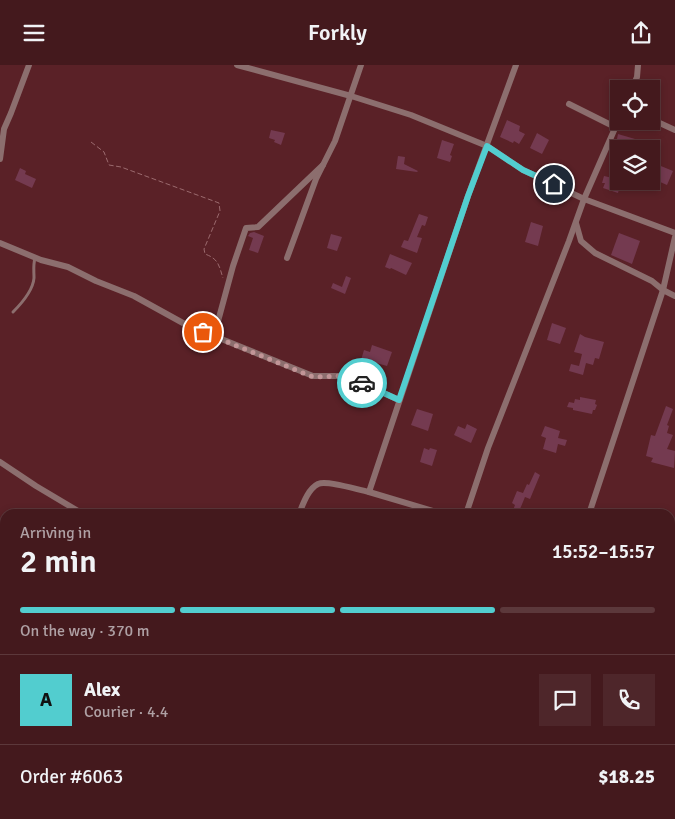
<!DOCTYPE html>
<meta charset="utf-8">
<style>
body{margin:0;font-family:Signika,sans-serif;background:#4e262a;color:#f1f3f6;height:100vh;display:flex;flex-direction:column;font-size:19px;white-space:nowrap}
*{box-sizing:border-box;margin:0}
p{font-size:16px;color:#afa0a4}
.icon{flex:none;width:28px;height:28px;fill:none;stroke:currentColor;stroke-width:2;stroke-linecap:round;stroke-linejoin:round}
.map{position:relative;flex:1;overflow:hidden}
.sheet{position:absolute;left:0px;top:444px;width:675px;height:311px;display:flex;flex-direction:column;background:#44191d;border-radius:15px 15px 0 0;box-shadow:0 2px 8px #0003,0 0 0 1px #5c383b}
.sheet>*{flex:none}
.tools{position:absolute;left:610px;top:15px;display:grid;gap:10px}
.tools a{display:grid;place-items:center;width:50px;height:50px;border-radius:0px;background:#44191d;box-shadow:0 2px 8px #0003,0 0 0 1px #5c383b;font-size:25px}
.pin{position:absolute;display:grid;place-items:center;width:42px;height:42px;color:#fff;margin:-21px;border:2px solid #fff;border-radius:50%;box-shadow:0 1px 5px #0007}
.courier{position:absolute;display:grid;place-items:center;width:50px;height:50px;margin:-25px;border:4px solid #52cdcf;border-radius:50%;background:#fff;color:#222;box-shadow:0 1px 6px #0007}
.headline em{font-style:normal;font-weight:600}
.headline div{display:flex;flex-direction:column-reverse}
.headline{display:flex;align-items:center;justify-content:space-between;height:85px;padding:0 20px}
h1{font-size:32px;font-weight:600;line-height:38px}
.bar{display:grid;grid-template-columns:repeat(4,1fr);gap:8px 5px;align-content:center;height:60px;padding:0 20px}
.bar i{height:6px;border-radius:4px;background:#5c383b}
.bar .current{background:#52cdcf}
.bar p{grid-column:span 4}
.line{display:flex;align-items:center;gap:12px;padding:0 20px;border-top:1px solid #5c383b}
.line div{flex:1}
.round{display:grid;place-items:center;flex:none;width:52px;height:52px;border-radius:0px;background:#4e262a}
header{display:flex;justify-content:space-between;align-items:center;height:65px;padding:0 20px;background:#44191d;font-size:22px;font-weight:600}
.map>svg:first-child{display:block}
</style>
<header><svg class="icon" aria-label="menu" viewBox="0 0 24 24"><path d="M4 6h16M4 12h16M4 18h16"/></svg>Forkly<svg class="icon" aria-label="share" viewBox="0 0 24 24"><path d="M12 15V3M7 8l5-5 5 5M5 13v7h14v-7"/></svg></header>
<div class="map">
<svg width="675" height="754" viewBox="0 0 675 754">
<rect width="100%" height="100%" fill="#5a2127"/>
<!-- building -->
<g fill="#743a50">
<path d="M507,55l13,6 -1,5 6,3 -6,10 -5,-3 -1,2 -13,-6z"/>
<path d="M271,65l14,3 -4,12 -7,-3 1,-2 -6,-2z"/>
<path d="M537,68l12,7 -7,14 -12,-6z"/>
<path d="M618,69l17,5 -3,10h-17z"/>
<path d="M442,75l12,4 -4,11 2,1 -2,6 -13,-4z"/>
<path d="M398,91l7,1 -1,7 14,7 -1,1 -21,-3z"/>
<path d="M656,99l17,7 -6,14 -16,-7v-7l2,1z"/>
<path d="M20,103l6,3 -1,3 11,5 -4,9 -17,-8z"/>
<path d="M604,111l9,2 1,-2 5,1v4h2l-3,12 -15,-5 2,-5h-3z"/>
<path d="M419,149l9,3 -3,9 -3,-1 -5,12 5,1 -5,15 -16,-6 3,-7 4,1z"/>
<path d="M531,157l12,4 -5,20 -13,-4z"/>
<path d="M254,167l10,4 -6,17 -9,-3 4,-12 -5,-2 2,-3z"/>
<path d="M619,168l21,8 -8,23 -21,-9z"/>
<path d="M331,169l11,3 -5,14 -10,-3z"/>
<path d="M390,189l22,9 -6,12 -15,-7 -1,1 -5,-2z"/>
<path d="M346,211l5,2 -6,16 -14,-6 2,-5 9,4z"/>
<path d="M552,258l14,5 -6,16 -13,-4z"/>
<path d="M580,269l5,3 19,5 -5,17 -4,-1 -2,7 -7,-2 -3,12 -14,-4 2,-7 8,2 3,-12 -8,-2z"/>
<path d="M372,280l20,7 -5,14 -18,-5v2l-8,-3 3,-10 6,2z"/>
<path d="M580,332l16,3 -1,4 2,1 -2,5h-2l-1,4 -19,-4v-2l-6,-1 2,-5 5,1 1,-4 5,1z"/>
<path d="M666,341l7,3 -6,16 2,1 -2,7 6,2 -6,14 8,2 -1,17 -23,-6 2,-4 -7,-2 5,-21 4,1z"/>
<path d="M417,344l16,5 -5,17 -17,-6z"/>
<path d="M467,359l10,5 -6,14 -17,-8 4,-9 7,3z"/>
<path d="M545,361l15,5 -2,7 9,2 -2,6 -7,-2 -2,9 -13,-4 3,-11 -5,-2z"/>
<path d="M424,383l5,2 1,-2 7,2 -5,16 -12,-4z"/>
<path d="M535,407l5,3 -10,24 -5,-2 -7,17 -6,-1 3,-8 -3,-2 5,-12 6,2 4,-9 2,1z"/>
</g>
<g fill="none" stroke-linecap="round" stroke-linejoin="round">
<!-- path -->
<g stroke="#9b6a6e" stroke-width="1" stroke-dasharray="5 2.5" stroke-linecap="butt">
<path d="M91,77l13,10 5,13 12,2 98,36 1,8 -16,38 1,5c14,5 14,12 18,24"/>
<path d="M0,458l5,2"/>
<path d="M0,590l5,-19"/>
<path d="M0,601l5,3"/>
<path d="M236,750l2,3 7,1"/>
<path d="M138,754l2,-4"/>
</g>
<!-- lane -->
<path stroke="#8c6e6e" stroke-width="3" d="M13,247c9,-9 20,-21 21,-34 0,-7 -1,-13 1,-20"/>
<!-- street -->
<g stroke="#8c6e6e" stroke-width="6">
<path d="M237,0l114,31 60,19 76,31 36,24 61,29 91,34"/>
<path d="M632,24l5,-12 1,-12"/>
<path d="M569,39l46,23"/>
<path d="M651,54l24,11"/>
<path d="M0,94l4,-30 7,-16 18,-48"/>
<path d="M576,158l5,18 14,12 57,28 11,9 12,6"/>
<path d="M0,178l41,17 27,7 28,14 38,15 58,32 22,8 99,40h26l20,6 40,18"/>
<path d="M287,193l29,-79 19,-38 26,-76"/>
<path d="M214,271l19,-70 13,-38 12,-1 65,-62"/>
<path d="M0,397l36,24 47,28"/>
<path d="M369,427l74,22"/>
<path d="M299,449c4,-10 9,-25 19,-30 9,-4 40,6 51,8l99,-296 48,-131"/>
<path d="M466,449l22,-66 81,-207 15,-42 35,-80"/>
<path d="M589,449l74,-224 12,-53"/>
<path d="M670,551l5,-18"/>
<path d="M670,625l5,1"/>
<path d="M410,750l12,4"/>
<path d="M200,754l2,-4"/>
<path d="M338,754l1,-4"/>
<path d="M508,754l1,-4"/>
<path d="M625,754l1,-4"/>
</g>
</g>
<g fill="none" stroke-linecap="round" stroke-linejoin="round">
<!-- done -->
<path stroke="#c19597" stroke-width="5" stroke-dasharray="0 9" d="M203,267l110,45 26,-1 23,7"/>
<!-- route -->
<path stroke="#52cdcf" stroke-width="6" d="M362,318l37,17 69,-204 19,-50 36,24 31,14"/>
</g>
</svg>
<div class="tools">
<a><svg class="icon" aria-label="locate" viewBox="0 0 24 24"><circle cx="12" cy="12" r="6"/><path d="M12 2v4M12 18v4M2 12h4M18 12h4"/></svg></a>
<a><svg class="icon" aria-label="layers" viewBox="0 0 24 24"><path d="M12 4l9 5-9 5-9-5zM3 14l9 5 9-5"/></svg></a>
</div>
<div class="pin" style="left:203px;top:267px;background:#ea580c"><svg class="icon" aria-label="bag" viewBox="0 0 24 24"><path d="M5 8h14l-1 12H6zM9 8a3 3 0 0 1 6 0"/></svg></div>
<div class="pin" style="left:554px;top:119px;background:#1f2937"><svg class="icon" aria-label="home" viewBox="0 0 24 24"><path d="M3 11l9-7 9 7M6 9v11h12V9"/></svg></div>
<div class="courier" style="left:362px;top:318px"><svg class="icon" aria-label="car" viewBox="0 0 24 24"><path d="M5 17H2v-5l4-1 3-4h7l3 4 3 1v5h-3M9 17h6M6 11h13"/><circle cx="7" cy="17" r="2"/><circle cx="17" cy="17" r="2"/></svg></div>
<section class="sheet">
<div class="headline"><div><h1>2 min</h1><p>Arriving in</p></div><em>15:52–15:57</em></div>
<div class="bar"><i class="current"></i><i class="current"></i><i class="current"></i><i></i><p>On the way · 370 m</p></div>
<div class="line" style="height:90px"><b class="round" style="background:#52cdcf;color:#111">A</b><div><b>Alex</b><p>Courier · 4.4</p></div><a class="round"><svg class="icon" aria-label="chat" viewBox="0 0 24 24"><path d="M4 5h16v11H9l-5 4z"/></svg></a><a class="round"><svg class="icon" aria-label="phone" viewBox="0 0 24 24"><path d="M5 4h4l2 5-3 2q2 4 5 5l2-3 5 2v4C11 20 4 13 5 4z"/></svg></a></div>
<div class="line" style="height:65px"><div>Order #6063</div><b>$18.25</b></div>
</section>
</div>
